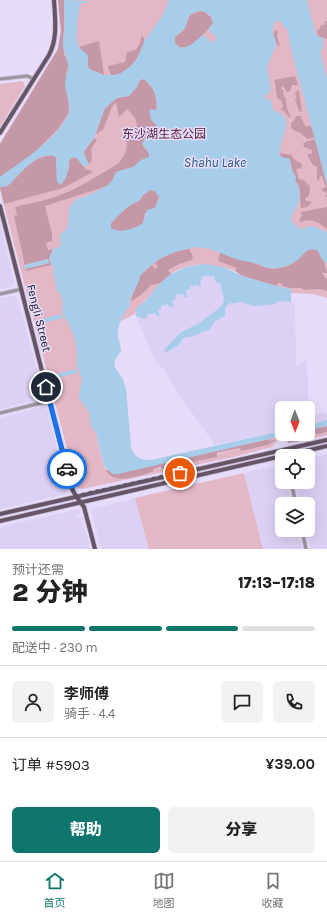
<!DOCTYPE html>
<html lang="zh">
<meta charset="utf-8">
<style>
body{margin:0;font-family:Karla,"Noto Sans SC",sans-serif;background:#f2f2f2;color:#222;height:100vh;display:flex;flex-direction:column;font-size:15px;white-space:nowrap}
*{box-sizing:border-box;margin:0}
p{font-size:13px;color:#767676}
.icon{flex:none;width:22px;height:22px;fill:none;stroke:currentColor;stroke-width:2;stroke-linecap:round;stroke-linejoin:round}
.map{position:relative;height:549px;overflow:hidden}
.drawer{display:flex;flex-direction:column;background:#fff;flex:1}
.drawer>*{flex:none}
.needle{width:26px;rotate:179deg}
.tools{position:absolute;left:275px;top:401px;display:grid;gap:8px}
.tools a{display:grid;place-items:center;width:40px;height:40px;border-radius:6px;background:#fff;box-shadow:0 4px 16px #0002;font-size:20px}
.pin{position:absolute;display:grid;place-items:center;width:34px;height:34px;color:#fff;margin:-17px;border:2px solid #fff;border-radius:50%;box-shadow:0 1px 4px #0007}
.courier{position:absolute;display:grid;place-items:center;width:40px;height:40px;margin:-20px;border:3px solid #1a73e8;border-radius:50%;background:#fff;color:#222;box-shadow:0 1px 5px #0007}
.head em{font-style:normal;font-weight:800}
.head div{display:flex;flex-direction:column-reverse}
.head{display:flex;align-items:center;justify-content:space-between;height:68px;padding:0 12px}
h1{font-size:26px;font-weight:800;line-height:30px}
.bar{display:grid;grid-template-columns:repeat(4,1fr);gap:6px 4px;align-content:center;height:48px;padding:0 12px}
.bar i{height:5px;border-radius:3px;background:#e0e0e0}
.bar .selected{background:#0f766e}
.bar p{grid-column:span 4}
.line{display:flex;align-items:center;gap:10px;padding:0 12px;border-top:1px solid #e0e0e0}
.line div{flex:1}
.round{display:grid;place-items:center;flex:none;width:42px;height:42px;border-radius:6px;background:#f2f2f2}
.cta{display:flex;gap:8px;margin-top:auto;padding:8px 12px}
.cta a{flex:1;height:46px;border-radius:6px;background:#0f766e;color:#fff;font-size:16px;font-weight:800;line-height:46px;text-align:center}
.cta a+a{background:#f2f2f2;color:#222}
.tab-bar{display:flex;justify-content:space-around;align-items:center;height:56px;border-top:1px solid #e0e0e0;background:#fff;font-size:11px;color:#767676}
.tab-bar a{display:grid;justify-items:center;gap:2px}
.tab-bar .selected{color:#0f766e}
.map>svg:first-child{display:block}
</style>
<div class="map">
<svg width="327" height="549" viewBox="0 0 327 549">
<rect width="100%" height="100%" fill="#e6dcfa"/>
<!-- built -->
<g fill="#dcd0f5">
<path d="M0,224l14,57v2l-4,4 -10,2z"/>
<path d="M193,265l98,24v14h2l2,4 1,60 11,-7 2,56 18,-4v8l-19,5v-17h-26v23l-67,14 -40,-56 -10,-18 -11,-12 -19,-45 1,-5z"/>
<path d="M14,296l4,3 25,94 -1,4 -3,2 -39,10v-111z"/>
<path d="M41,407l4,1 3,3 18,75v6l-2,2 -64,15v-91z"/>
<path d="M327,454v95h-16l-4,-19h1v-26h-7l-5,-22h12v-24z"/>
<path d="M278,465l4,1v16h5l5,22h-10v26h16l4,19h-39l-19,-76z"/>
<path d="M135,498l14,51h-48l-10,-39 1,-1z"/>
<path d="M79,509l2,5 -5,1 1,3 5,-1 8,32h-90v-22z"/>
</g>
<!-- green -->
<g fill="#e3b7c6">
<path d="M58,0h269v298l-14,-4 -22,-1v-4c-37,-4 -71,-35 -109,-21 -13,5 -22,14 -30,25 -5,7 -15,12 -17,21l-14,7 -2,3 -23,109 9,37 43,3 5,-1 1,-3 12,-2 21,-6 1,2 29,-6 -1,-3 24,-6 1,3 27,-6 7,-4h-5l-1,-2 9,-2 1,2 -7,8 -34,9 -156,33 -5,-2 -77,-297v-46l58,-95 3,-18z"/>
<path d="M22,81l2,2 1,3 -25,41v-43z"/>
<path d="M327,432v3l-26,6v-3z"/>
<path d="M244,473l19,76h-114l-14,-51z"/>
</g>
<!-- forest -->
<g fill="#c498a7">
<path d="M58,0h6v30l-1,11 1,13 5,11 -3,8 3,40 -12,17 -26,26 -31,21v-33l58,-95 3,-18z"/>
<path d="M203,11l8,6 2,6c-7,9 -28,35 -38,20v-6c3,-3 8,-5 10,-9 5,-12 2,-15 18,-17z"/>
<path d="M325,21h2v18l-9,-3 -1,-6 3,-1 1,-4h4z"/>
<path d="M276,30l2,1 -1,5 3,11 -4,-4 -3,-9z"/>
<path d="M142,35l3,5c-6,16 -14,34 -34,36l-3,-10 17,-4 2,-10c12,-2 12,-6 15,-17z"/>
<path d="M99,41l5,34 -15,-6 -10,-22z"/>
<path d="M295,76l3,9h-6l-2,6 -3,1 -4,-6 -2,2 3,4 -1,1 1,4 3,3 -1,1c0,6 3,11 5,17h-1l-6,-7 -3,-1 2,-4 -2,-6 -3,-1c-3,-7 -1,-12 -4,-19z"/>
<path d="M144,79c9,9 15,17 12,31l-6,2 1,8 6,5 1,4 -15,17 6,7v4l-16,10 -17,5 -4,9 -5,5 -62,20 7,28v7l-6,2 2,7 5,-1 -4,9 2,7 -25,6 -1,-2 24,-6 -1,-4 -24,6v-4l-10,-45 3,-1 -2,-8c15,-4 31,-6 45,-12 14,-5 26,-12 39,-20 14,-9 27,-11 28,-33l-2,-2 7,-6 5,-9 -2,-7 -8,-9 -8,8 -3,-15 -4,5 -9,23 -3,1 -2,3 -2,-1 9,-25 12,-10 12,-2 8,-9 3,-7z"/>
<path d="M299,90l3,22 -3,-1 -4,-12 2,-1 -2,-4 2,-3z"/>
<path d="M296,116h5l4,10h6l4,11 -8,2 -6,-6 -4,-1 -6,-4v-5l3,-2z"/>
<path d="M94,138l3,2 -6,9 1,12 -4,3 -4,-12z"/>
<path d="M315,139l12,46v12h-1l-1,-1 2,-2 -1,-2h-2l-3,-3 5,-2 -4,-11h-2l-1,4 -2,1v-14l-4,-2 -6,-10 5,-2v-3l-8,-3 -1,-4z"/>
<path d="M279,153l8,1 1,1h2l-1,-2h1l5,7 7,4 -1,4 -5,1 3,10 5,1 4,5 1,-1 1,4 -1,8 -4,2 1,3 6,1 -5,5 -6,1c-2,-9 2,-20 -6,-27l1,-4 -4,-6 -1,-8 -11,-7z"/>
<path d="M53,155l3,2 1,24 12,-11v-10l5,-3 5,2 7,11h5l2,2 -30,16 -59,16 -4,-17 7,-1 4,-3c12,-13 23,-27 42,-28z"/>
<path d="M150,190l5,1 4,6 -3,10 -11,6 -2,10c-8,6 -23,12 -32,5v-5c9,-9 16,-18 28,-22l3,-5z"/>
<path d="M327,207v22c-9,-6 -14,-12 -26,-7l-2,-1 3,-6 -1,-3z"/>
<path d="M189,248l1,3 3,5 -1,4 -13,4 -11,6 3,4 -11,9 -9,2 -9,9 -12,8 10,-27 12,-10 3,4 3,-3 -3,-3c10,-8 22,-13 34,-15z"/>
<path d="M311,249l6,1 7,11 3,12h-5l5,7v11l-7,-2 -17,1 -1,-2h-11l-9,-2v-2l-3,-1 -3,3 -34,-10 -7,-5 2,-3 -19,-7 2,-9 19,8 12,2 13,5 9,2 12,-2 9,-5 12,-11z"/>
<path d="M327,426v6l-26,6v3l-13,2 -3,-8 6,-1h17v-4z"/>
<path d="M269,439l1,2 4,-1 1,1 -7,4 -27,6 -1,-3 -23,5v4l-29,6 -1,-2 -17,4 -4,3 -4,1 -1,-2 -7,2 -1,3c-16,3 -43,17 -49,-7l2,4 7,5z"/>
</g>
<!-- water -->
<g fill="#a8cdea" fill-rule="evenodd">
<path d="M64,0l24,1 -2,2h-5c-3,7 -7,37 -2,44 2,3 7,5 9,9v10l1,3 15,6h10l7,-2 10,-7 6,-7 8,-19 18,-25 6,-15h138l9,36 5,1c3,5 4,11 -1,14l7,28v106l-36,-136 -3,-18 -9,-11 -4,2 -3,10 3,6 1,8 -9,20 4,23 -2,4 -5,4 7,4 2,9c3,2 7,2 9,5 9,7 0,19 0,28l-2,1 1,4 -2,6 4,4h5l2,2 2,11 4,6 -1,4c5,4 6,18 3,24 -4,6 -8,9 -6,17l8,7 12,-3 15,6v31l-5,-4 -5,-9 -6,-1 -5,2 -8,9 -9,5 -11,3h-10l-12,-5 -17,-3 -29,-11 -14,-2 -21,5 -16,7 -11,9 -8,8 -1,5 -9,18v6l-9,14 -3,10v8l2,7 1,7 -6,9 -1,6 9,13 3,10 5,58c3,10 10,13 20,13l131,-29v3h9l-173,40h-5l-3,-2 -6,-7 -8,-32 -5,-7 -2,-14 -9,-12 -1,-5 3,-16 -5,-13v-14l-2,-13 -8,-19 -2,-1 -3,-9 1,-7 -3,-10 -3,-3 -4,-18 1,-3c-6,-9 -5,-11 -1,-20l8,-3 -1,-11 8,-8 1,-18 3,-5 5,-5 8,-2 22,-11 5,-5 4,-9 17,-5 8,-7 8,-3c1,-7 -6,-9 -7,-14l6,-9 10,-5 -1,-4c-6,-4 -8,-8 -7,-16l5,1 2,-1c0,-14 -3,-21 -13,-30l-4,1 -3,7 -8,9 -12,2 -12,10 -11,30 -10,13v3l4,8 -1,4h-4l-7,-9 -5,1c-5,7 0,19 -11,27l-3,-4 -1,-24c-15,-9 -37,17 -45,26l-4,3 -7,1v-10c21,-15 57,-38 68,-62 4,-9 -2,-21 -3,-30 0,-8 4,-15 3,-21 -1,-8 -5,-12 -5,-21 0,-4 1,-8 1,-12 1,-10 0,-21 0,-31zM200,11c7,0 13,6 13,12l-5,7 9,7 -4,6 -10,-8c-8,6 -20,20 -28,8v-6c2,-3 6,-4 8,-7 8,-8 -1,-15 17,-19zM150,190l5,1 4,6 -4,11 -8,2 -4,13c-8,6 -23,11 -32,5v-5c9,-9 16,-18 28,-22l3,-5z"/>
<path d="M48,259l1,4 -24,6 -1,-4z"/>
<path d="M206,264l17,3 19,9 34,10 15,3v13l-14,-1v2l-8,2 -16,1 -11,-4h-5v1h-7l-5,5v8l-10,5 -5,8 -19,8 -8,1 -4,7 -14,8v-4l15,-16 19,-10 23,-17 2,-7 -4,-16h-4l-2,-7 -4,1 -1,-2 -8,2 1,3 -2,1 1,6h-2l-1,-2 -8,1 1,3 -5,1 1,7h-3l-1,-3 -8,1 1,4 -4,1 2,6 -5,1 -1,-3 -7,2v3l-3,1 2,6h-3l-2,-3 -8,2v3l-3,1 -8,-3v-7l11,-10 13,-16 11,-9 15,-7z"/>
<path d="M62,314l1,4 -24,6 -1,-4z"/>
<path d="M76,369l1,4 -24,6 -1,-4z"/>
<path d="M327,420v6l-19,4v-5z"/>
</g>
<g fill="none" stroke-linecap="round" stroke-linejoin="round">
<!-- minor casing -->
<g stroke="#c4bbd6" stroke-width="4.5">
<g id="minor">
<path d="M0,79l27,-3 7,3"/>
<path d="M0,294l22,-5"/>
<path d="M0,413l49,-12"/>
<path d="M291,482l5,22"/>
<path d="M302,530l4,19"/>
</g>
</g>
<!-- major casing -->
<g stroke="#c4bbd6" stroke-width="5.5">
<g id="major">
<path d="M0,133l49,-78c9,-17 6,-36 5,-55"/>
<path d="M0,206l72,283 4,7 8,11 11,42"/>
<path d="M284,456l43,-10"/>
<path d="M0,514l327,-74"/>
<path d="M0,521l282,-65"/>
</g>
</g>
<!-- minor -->
<use href="#minor" stroke="#9f949e" stroke-width="3"/>
<!-- major -->
<use href="#major" stroke="#675566" stroke-width="4"/>
</g>
<g fill="none" stroke-linecap="round" stroke-linejoin="round">
<!-- done -->
<path stroke="#5c5667" stroke-width="4" stroke-dasharray="0 7.2" d="M67,469l6,22 3,5 104,-23"/>
<!-- route -->
<path stroke="#1a73e8" stroke-width="5" d="M46,387l21,82"/>
</g>
<g text-anchor="middle" stroke-width="3" stroke-linejoin="round" paint-order="stroke">
<!-- park labels -->
<g font-size="12" fill="#571f37" stroke="#e6dcfa">
<text x="164" y="138">东沙湖生态公园</text>
</g>
<!-- street labels -->
<g font-size="12" fill="#120e18" stroke="#e6dcfa">
<text transform="translate(39 318) rotate(76)" y="4">Fengli Street</text>
</g>
<!-- water labels -->
<g font-size="13" font-style="italic" fill="#225b82" stroke="#e6dcfa">
<text x="215" y="167">Shahu Lake</text>
</g>
</g>
</svg>
<div class="tools">
<a><svg class="needle" viewBox="-14 -14 28 28"><path d="M0-13l5 13h-10z" fill="#e53935"/><path d="M0 13l5-13h-10z" fill="#767676"/></svg></a>
<a><svg class="icon" aria-label="locate" viewBox="0 0 24 24"><circle cx="12" cy="12" r="6"/><path d="M12 2v4M12 18v4M2 12h4M18 12h4"/></svg></a>
<a><svg class="icon" aria-label="layers" viewBox="0 0 24 24"><path d="M12 4l9 5-9 5-9-5zM3 14l9 5 9-5"/></svg></a>
</div>
<div class="pin" style="left:180px;top:473px;background:#ea580c"><svg class="icon" aria-label="bag" viewBox="0 0 24 24"><path d="M5 8h14l-1 12H6zM9 8a3 3 0 0 1 6 0"/></svg></div>
<div class="pin" style="left:46px;top:387px;background:#1f2937"><svg class="icon" aria-label="home" viewBox="0 0 24 24"><path d="M3 11l9-7 9 7M6 9v11h12V9"/></svg></div>
<div class="courier" style="left:67px;top:469px"><svg class="icon" aria-label="car" viewBox="0 0 24 24"><path d="M5 17H2v-5l4-1 3-4h7l3 4 3 1v5h-3M9 17h6M6 11h13"/><circle cx="7" cy="17" r="2"/><circle cx="17" cy="17" r="2"/></svg></div>
</div>
<section class="drawer">
<div class="head"><div><h1>2 分钟</h1><p>预计还需</p></div><em>17:13–17:18</em></div>
<div class="bar"><i class="selected"></i><i class="selected"></i><i class="selected"></i><i></i><p>配送中 · 230 m</p></div>
<div class="line" style="height:72px"><a class="round"><svg class="icon" aria-label="person" viewBox="0 0 24 24"><circle cx="12" cy="8" r="4"/><path d="M4 21q1-7 8-7t8 7"/></svg></a><div><b>李师傅</b><p>骑手 · 4.4</p></div><a class="round"><svg class="icon" aria-label="chat" viewBox="0 0 24 24"><path d="M4 5h16v11H9l-5 4z"/></svg></a><a class="round"><svg class="icon" aria-label="phone" viewBox="0 0 24 24"><path d="M5 4h4l2 5-3 2q2 4 5 5l2-3 5 2v4C11 20 4 13 5 4z"/></svg></a></div>
<div class="line" style="height:52px"><div>订单 #5903</div><b>¥39.00</b></div>
<div class="cta"><a>帮助</a><a>分享</a></div>
</section>
<nav class="tab-bar">
<a class="selected"><svg class="icon" aria-label="home" viewBox="0 0 24 24"><path d="M3 11l9-7 9 7M6 9v11h12V9"/></svg>首页</a>
<a><svg class="icon" aria-label="map" viewBox="0 0 24 24"><path d="M3 6l6-2 6 2 6-2v14l-6 2-6-2-6 2zM9 4v14M15 6v14"/></svg>地图</a>
<a><svg class="icon" aria-label="saved" viewBox="0 0 24 24"><path d="M7 4h10v16l-5-4-5 4z"/></svg>收藏</a>
</nav>
